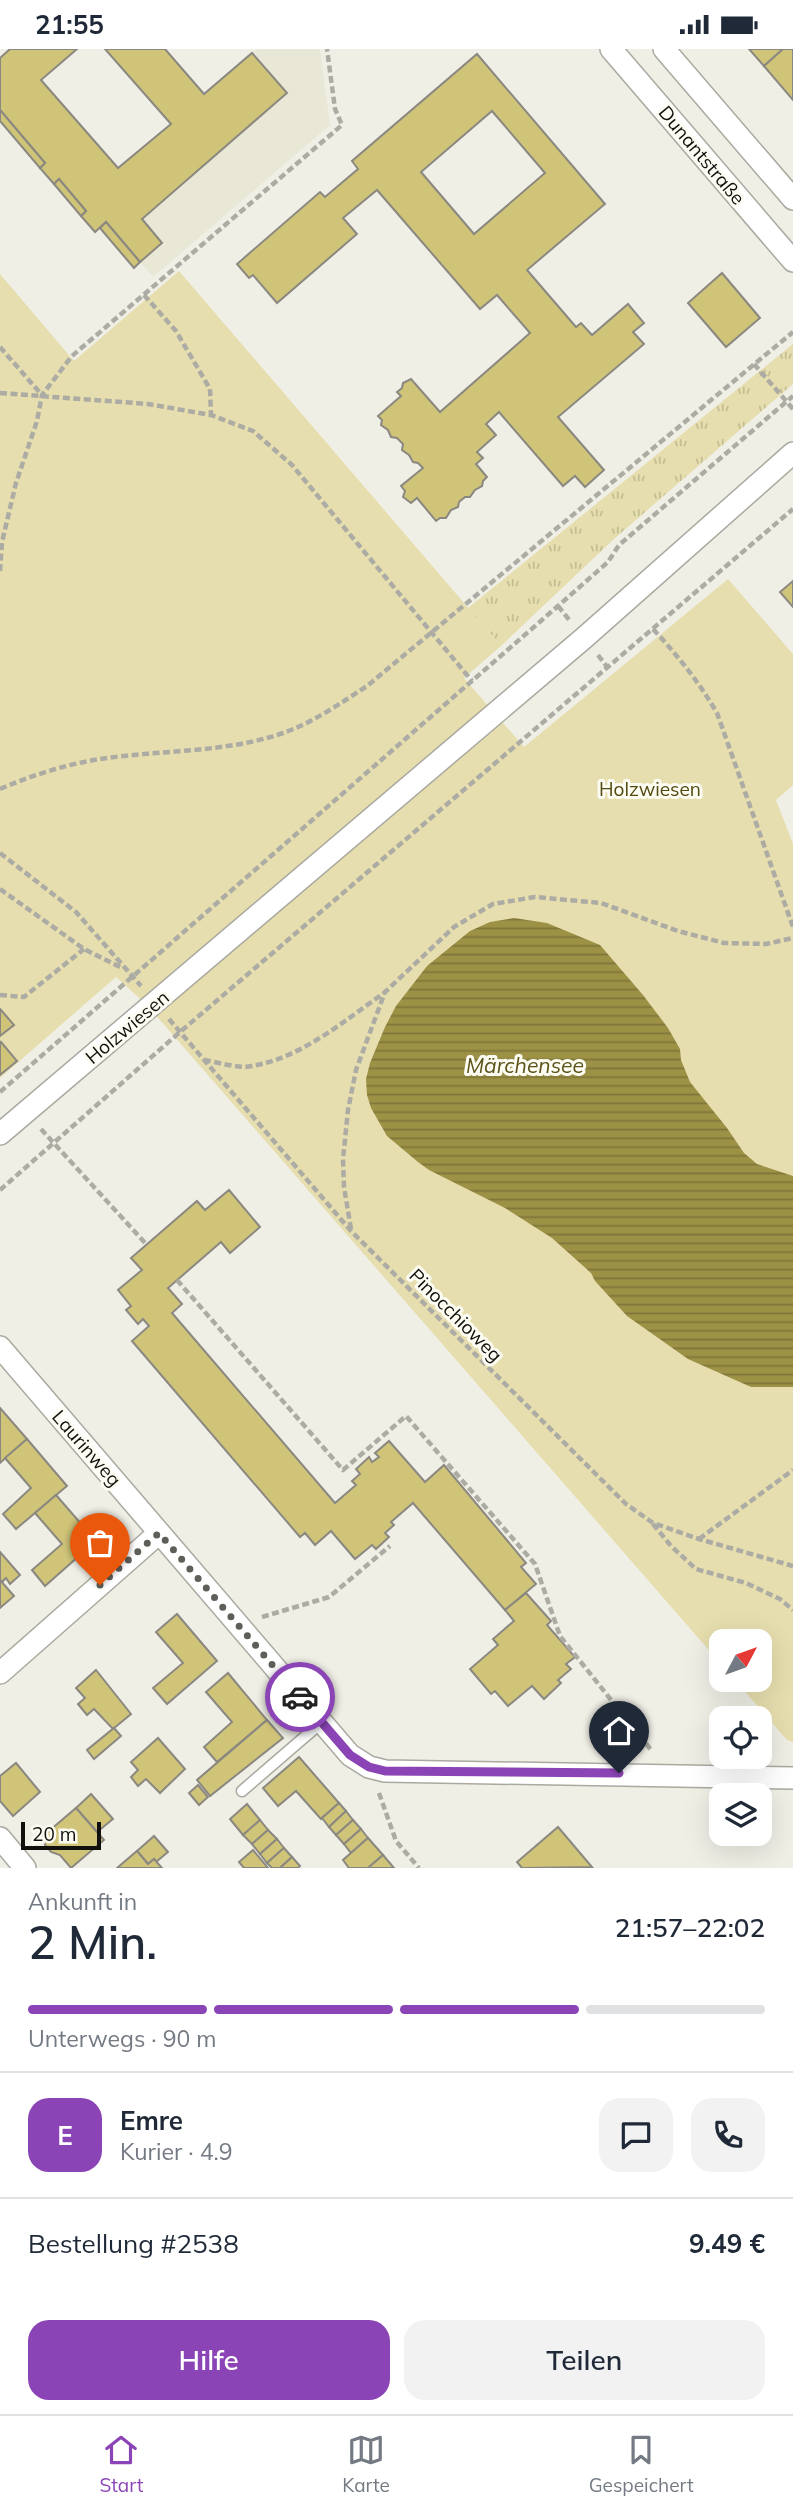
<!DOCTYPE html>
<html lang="de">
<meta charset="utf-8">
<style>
body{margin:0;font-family:Mulish,sans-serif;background:#f2f2f3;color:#1f2937;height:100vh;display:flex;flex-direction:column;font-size:26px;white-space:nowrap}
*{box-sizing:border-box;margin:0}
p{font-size:23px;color:#747a83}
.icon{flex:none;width:38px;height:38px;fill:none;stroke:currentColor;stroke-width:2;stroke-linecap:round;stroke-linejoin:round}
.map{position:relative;height:1819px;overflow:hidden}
.sheet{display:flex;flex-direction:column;background:#fff;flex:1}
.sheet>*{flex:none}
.needle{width:46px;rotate:49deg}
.fabs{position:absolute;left:709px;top:1580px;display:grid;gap:14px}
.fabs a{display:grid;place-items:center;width:63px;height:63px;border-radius:14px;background:#fff;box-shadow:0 7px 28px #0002;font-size:35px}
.scale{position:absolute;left:21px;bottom:18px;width:80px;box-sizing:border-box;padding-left:7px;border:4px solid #11100d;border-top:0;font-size:19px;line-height:24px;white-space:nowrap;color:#11100d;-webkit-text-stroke:5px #fdfcf3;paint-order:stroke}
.pin{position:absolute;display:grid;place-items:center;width:60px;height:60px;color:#fff;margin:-72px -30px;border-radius:50% 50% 50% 0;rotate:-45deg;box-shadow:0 0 7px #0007}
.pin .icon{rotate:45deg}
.courier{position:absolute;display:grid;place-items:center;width:70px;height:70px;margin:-35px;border:5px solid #8b44b6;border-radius:50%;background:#fff;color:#222;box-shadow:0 2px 9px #0007}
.headline em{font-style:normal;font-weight:600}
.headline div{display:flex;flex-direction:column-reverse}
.headline{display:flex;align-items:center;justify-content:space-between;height:119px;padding:0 28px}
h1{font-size:46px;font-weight:600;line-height:52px}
.bar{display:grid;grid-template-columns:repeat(4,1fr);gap:10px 7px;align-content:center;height:84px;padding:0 28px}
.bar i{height:9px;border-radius:5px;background:#e0e1e3}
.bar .selected{background:#8b44b6}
.bar p{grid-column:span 4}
.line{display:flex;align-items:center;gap:18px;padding:0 28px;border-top:2px solid #e0e1e3}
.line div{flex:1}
.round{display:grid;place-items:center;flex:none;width:74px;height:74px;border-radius:21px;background:#f2f2f3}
.cta{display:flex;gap:14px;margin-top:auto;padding:14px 28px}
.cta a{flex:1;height:80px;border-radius:21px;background:#8b44b6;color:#fff;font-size:28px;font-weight:600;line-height:80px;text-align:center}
.cta a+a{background:#f2f2f3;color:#1f2937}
.status{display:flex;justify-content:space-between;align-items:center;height:49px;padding:0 35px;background:#fff;direction:ltr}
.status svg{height:19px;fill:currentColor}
.menu{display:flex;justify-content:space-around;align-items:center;height:98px;border-top:2px solid #e0e1e3;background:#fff;font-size:19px;color:#747a83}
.menu a{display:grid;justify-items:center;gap:4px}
.menu .selected{color:#8b44b6}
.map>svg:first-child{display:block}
</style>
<div class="status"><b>21:55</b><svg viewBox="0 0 49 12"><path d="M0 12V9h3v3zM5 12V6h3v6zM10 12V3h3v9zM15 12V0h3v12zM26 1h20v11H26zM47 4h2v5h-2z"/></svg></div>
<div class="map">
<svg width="793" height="1819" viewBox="0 0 793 1819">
<defs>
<pattern id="grass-tufts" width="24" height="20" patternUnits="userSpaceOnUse" patternTransform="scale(1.75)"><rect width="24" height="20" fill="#e6deae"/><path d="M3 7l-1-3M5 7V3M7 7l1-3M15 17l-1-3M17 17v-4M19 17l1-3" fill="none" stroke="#c4bd94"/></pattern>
<pattern id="water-rules" width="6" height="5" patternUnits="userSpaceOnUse" patternTransform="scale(1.75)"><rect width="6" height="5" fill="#9d9146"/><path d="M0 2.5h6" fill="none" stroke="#7f7539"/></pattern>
</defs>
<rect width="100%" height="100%" fill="#f0efe6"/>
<!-- built -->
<path fill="#e9e7d6" d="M257,0h63l10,76 -177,152 -13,-15 22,-19 -55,-65 64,-54 34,39 47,-110z"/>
<!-- grass -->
<path fill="url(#grass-tufts)" d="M793,295v40l-179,155 -113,107 -33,-38z"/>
<!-- park -->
<path fill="#e6deae" d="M179,222l322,375 -37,32 60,69 204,-168 65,75v131l-17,15 17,44v898l-6,-2 -52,-60h25v-39h-39v23l-575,-660 -30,-27 -116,101v-804l74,87z"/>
<!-- water -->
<path fill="url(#water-rules)" d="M514,869l33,5 53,22 43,50 25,33 12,21 1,11 9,22 37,46 17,25 13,11 36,12v211h-42l-63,-28 -61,-43 -32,-35 -4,-8 -39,-35 -47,-30 -76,-38 -11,-8 -31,-26 -16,-28 -4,-13 -1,-16 4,-16 15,-36 11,-21 31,-40 43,-35 20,-9z"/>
<!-- building -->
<g fill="#d0c478" stroke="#8a8880" stroke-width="2" fill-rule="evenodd">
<path d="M10,0h67l-36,31 77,88 53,-44 -66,-75h60l39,45 48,-41 35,40 -145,126 20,24 -22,19 -34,-40 -11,10 -14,-16 5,-5 -27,-32 -5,5 -14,-16 5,-5 -45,-53v-52z"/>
<path d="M749,0h34l-19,17z"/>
<path d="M783,0h10v51l-29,-34z"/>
<path d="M477,5l128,150 -78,66 49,57 5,-4 11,12 36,-31 16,19 -11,9 11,12 -86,73 46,53 -19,17 -10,-11 -12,10 -64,-74 -13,12 10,11 -19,17 6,6 -7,6 11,13 -4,4 -1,5 -7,4 -5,7h-5l-6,5 -1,5 -7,3 -5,8h-6l-4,3 -19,-23 -6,5 -8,-6 2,-6 -4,-5 22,-18 -5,-5 -5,-1 -4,-7 -7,-5 1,-6 -6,-6 -6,-1 -3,-7 -7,-5 1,-5 -4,-4 23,-20 -4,-4 5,-4 1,-5 8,-4 29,33 90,-79 -33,-38 -17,14 -103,-119 -34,28 14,16 -80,69 -24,-28 -4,3 -12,-14 83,-72 5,5 33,-28 -6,-8zM492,62l53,62 -71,61 -53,-62z"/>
<path d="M0,61l45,53 -5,5 -40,-47z"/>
<path d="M59,130l27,32 -5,5 -27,-32z"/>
<path d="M106,173l34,40 -6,6 -34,-40z"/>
<path d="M722,224l38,45 -34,29 -38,-44z"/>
<path d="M793,532v26l-13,-15z"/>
<path d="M0,960l14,16 -14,11z"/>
<path d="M1,993l16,19 -17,14v-31z"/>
<path d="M229,1141l31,37 -30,26 -9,-11 -53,46 14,16 -10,9 163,190 21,-18 -4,-4 8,-7 -4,-5 13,-12 3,5 7,-5 -4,-4 14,-12 36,41 19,-17 82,98 -5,4 15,17 -31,26 -92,-107 -22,19 3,3 -9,8 4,4 -13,12 -4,-4 -17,14 -24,-28 -16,14 -10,-12 -5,4 -168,-196 17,-15 -6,-7 -5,5 -12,-14 5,-4 -13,-16 24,-20 -11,-12 66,-57 8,9z"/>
<path d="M0,1359l27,31 -27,24z"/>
<path d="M27,1390l40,47 -51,43 -13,-15 28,-26 -26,-30z"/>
<path d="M56,1446l40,46 -51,45 -13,-16 30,-26 -27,-31z"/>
<path d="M0,1503l20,23 -10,9 -4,-6 -4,4 -2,-2z"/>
<path d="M0,1531l14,16 -14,12z"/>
<path d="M526,1544l25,28 -4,4 28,32 -9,7 5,5 -13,11 3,3 -17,16 -12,-13 -24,20 -13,-15 -4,3 -21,-25 28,-24 -5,-6 21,-18 -9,-11z"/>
<path d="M177,1565l40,47 -50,43 -14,-16 30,-25 -27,-31z"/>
<path d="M96,1621l35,44 -18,15 -19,-20 -7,6 -9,-11 7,-6 -9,-10z"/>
<path d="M228,1624l39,47 -50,42 -13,-15 28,-25 -26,-30z"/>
<path d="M267,1671l16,18 -73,58 -13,-16z"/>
<path d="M114,1679l7,8 -27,23 -7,-9z"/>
<path d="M158,1689l27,31 -25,24 -14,-14 -8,7 -7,-9 7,-7 -7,-8z"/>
<path d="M299,1708l40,46 -18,16 -25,-28 -18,15 -15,-18z"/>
<path d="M16,1714l24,29 -27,24 -13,-15v-25z"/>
<path d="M198,1736l10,12 -9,8 -10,-12z"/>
<path d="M91,1745l22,25 -16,13 -21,-24z"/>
<path d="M339,1754l7,8 -17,16 -7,-9z"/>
<path d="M247,1755l13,16 -17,15 -13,-16z"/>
<path d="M76,1759l28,32 -33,28 -11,-13 -9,-3 -6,-7 -2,-9z"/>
<path d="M346,1762l7,9 -17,15 -7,-8z"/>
<path d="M260,1771l8,10 -16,14 -9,-9z"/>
<path d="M353,1771l8,9 -17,15 -8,-9z"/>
<path d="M558,1778l34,40 -70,1 -5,-6z"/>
<path d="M361,1780l7,9 -17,15 -7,-9z"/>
<path d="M268,1781l9,9 -17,15 -8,-10z"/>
<path d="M154,1787l14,16 -12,10 -2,-3 -6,5 -11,-13z"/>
<path d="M368,1789l15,17 -15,13h-19l-6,-8z"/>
<path d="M277,1790l7,9 -17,15 -7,-9z"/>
<path d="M284,1799l8,9 -12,11h-8l-5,-5z"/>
<path d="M253,1801l15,18h-24l-5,-6z"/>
<path d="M137,1802l11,13 6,-5 8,9h-45z"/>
<path d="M383,1806l11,13h-26z"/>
<path d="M292,1808l8,9 -2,2h-18z"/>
</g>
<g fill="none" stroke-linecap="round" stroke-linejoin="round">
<!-- lane casing -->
<g stroke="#aaa9a0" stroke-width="13">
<path id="lane" d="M242,1742l80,-69"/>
</g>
<!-- street casing -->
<g stroke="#aaa9a0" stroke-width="24">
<g id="street">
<path d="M611,0l182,212"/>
<path d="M664,0l129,150"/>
<path d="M0,1085l584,-496 209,-185"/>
<path d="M0,1298l350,408 19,12 16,4 408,7"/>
<path d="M0,1624l159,-140"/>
<path d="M0,1789l25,30"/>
</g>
</g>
<!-- path -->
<g stroke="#acaba4" stroke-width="4.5" stroke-dasharray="7 3.5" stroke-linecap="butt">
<path d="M144,246l32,36 34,58 1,26"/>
<path d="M0,298l41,47"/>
<path d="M754,315l39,45"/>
<path d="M0,344l148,11 63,11 42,16 39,34 180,216"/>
<path d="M0,522l2,-29 14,-59 21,-62 5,-26 30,-39 270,-231 -7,-16 -8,-60"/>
<path d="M558,557l12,15"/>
<path d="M653,580c25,27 46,53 64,84l76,214"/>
<path d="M598,606l10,13"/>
<path d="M0,740c40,-17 80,-29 124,-33 53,-6 107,-5 159,-23 29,-10 58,-30 84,-47l426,-354"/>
<path d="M0,804l76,59 65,74"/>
<path d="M0,840l84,60 38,19"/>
<path d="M0,946l24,2 60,-48"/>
<path d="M169,970l182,212 275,273 27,19 46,16 94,27"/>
<path d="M204,1011c14,2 34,9 48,6 49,-8 92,-45 132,-73"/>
<path d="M0,1043l558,-486 50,-44 11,-17 174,-149"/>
<path d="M41,1080l106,116"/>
<path d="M0,1141l180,-158 613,-523"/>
<path d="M351,1180l-7,-42 -1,-28 5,-49 8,-40 29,-78 69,-65 39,-23 42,-7 66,6 77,28 46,12 42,1 27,-6"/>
<path d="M177,1231l166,190 63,-54 129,148 25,72 92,115"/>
<path d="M653,1475l18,22 25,23 50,14 34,16 13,11"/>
<path d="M699,1490l94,-69"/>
<path d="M262,1568l67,-20 61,-51"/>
<path d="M379,1744l17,48 23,27"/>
</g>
<!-- lane -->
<use href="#lane" stroke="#fff" stroke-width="10"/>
<!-- street -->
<use href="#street" stroke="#fff" stroke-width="21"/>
</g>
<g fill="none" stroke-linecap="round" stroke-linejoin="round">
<!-- done -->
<path stroke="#5f5e59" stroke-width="7" stroke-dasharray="0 12.6" d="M100,1536l59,-52 141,164"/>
<!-- route -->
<path stroke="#8b44b6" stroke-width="9" d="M300,1648l50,58 19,12 16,4 234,2"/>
</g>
<g text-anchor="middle" stroke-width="6" stroke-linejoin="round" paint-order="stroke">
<!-- street labels -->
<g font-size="19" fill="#11100d" stroke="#fdfcf3">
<text transform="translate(702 106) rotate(50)" y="7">Dunantstraße</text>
<text transform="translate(127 978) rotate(-40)" y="7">Holzwiesen</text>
<text transform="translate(456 1266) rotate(45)" y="7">Pinocchioweg</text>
<text transform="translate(87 1399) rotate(49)" y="7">Laurinweg</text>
</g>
<!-- park labels -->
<g font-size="19" fill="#52490e" stroke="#fdfcf3">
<text x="650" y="747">Holzwiesen</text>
</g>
<!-- water labels -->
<g font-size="21" font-style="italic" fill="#5c531a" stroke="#fdfcf3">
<text x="525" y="1024">Märchensee</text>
</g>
</g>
</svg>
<div class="fabs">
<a><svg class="needle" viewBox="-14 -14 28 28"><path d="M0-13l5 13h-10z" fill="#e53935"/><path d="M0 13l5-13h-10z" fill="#747a83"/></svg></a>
<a><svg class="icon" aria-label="locate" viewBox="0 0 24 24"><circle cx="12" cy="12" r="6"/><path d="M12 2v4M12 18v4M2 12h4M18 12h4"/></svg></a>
<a><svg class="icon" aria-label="layers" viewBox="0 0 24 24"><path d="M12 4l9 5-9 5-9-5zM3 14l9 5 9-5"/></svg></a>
</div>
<div class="scale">20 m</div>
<div class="pin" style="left:100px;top:1536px;background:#ea580c"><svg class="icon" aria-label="bag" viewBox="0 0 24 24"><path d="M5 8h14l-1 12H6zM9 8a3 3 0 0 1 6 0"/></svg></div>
<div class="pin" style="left:619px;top:1724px;background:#1f2937"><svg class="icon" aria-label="home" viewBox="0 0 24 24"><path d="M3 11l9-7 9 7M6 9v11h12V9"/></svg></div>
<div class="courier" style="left:300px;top:1648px"><svg class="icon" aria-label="car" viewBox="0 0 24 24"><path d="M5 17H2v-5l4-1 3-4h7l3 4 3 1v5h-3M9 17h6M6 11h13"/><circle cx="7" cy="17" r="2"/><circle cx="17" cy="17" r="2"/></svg></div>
</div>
<section class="sheet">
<div class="headline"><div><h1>2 Min.</h1><p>Ankunft in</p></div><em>21:57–22:02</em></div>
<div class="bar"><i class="selected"></i><i class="selected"></i><i class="selected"></i><i></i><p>Unterwegs · 90 m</p></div>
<div class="line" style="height:126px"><b class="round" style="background:#8b44b6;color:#fff">E</b><div><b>Emre</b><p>Kurier · 4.9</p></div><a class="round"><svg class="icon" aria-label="chat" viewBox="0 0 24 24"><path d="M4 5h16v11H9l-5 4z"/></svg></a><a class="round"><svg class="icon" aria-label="phone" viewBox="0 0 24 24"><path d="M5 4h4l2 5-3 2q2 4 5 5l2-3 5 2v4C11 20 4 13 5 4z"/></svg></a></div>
<div class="line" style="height:91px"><div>Bestellung #2538</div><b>9.49 €</b></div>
<div class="cta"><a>Hilfe</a><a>Teilen</a></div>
</section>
<nav class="menu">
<a class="selected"><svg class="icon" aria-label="home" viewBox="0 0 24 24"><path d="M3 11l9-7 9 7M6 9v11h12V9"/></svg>Start</a>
<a><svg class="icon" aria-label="map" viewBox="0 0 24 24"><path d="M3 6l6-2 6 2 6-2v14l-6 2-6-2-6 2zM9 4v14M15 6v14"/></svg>Karte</a>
<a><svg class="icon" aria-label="saved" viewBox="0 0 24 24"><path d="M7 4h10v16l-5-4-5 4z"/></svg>Gespeichert</a>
</nav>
